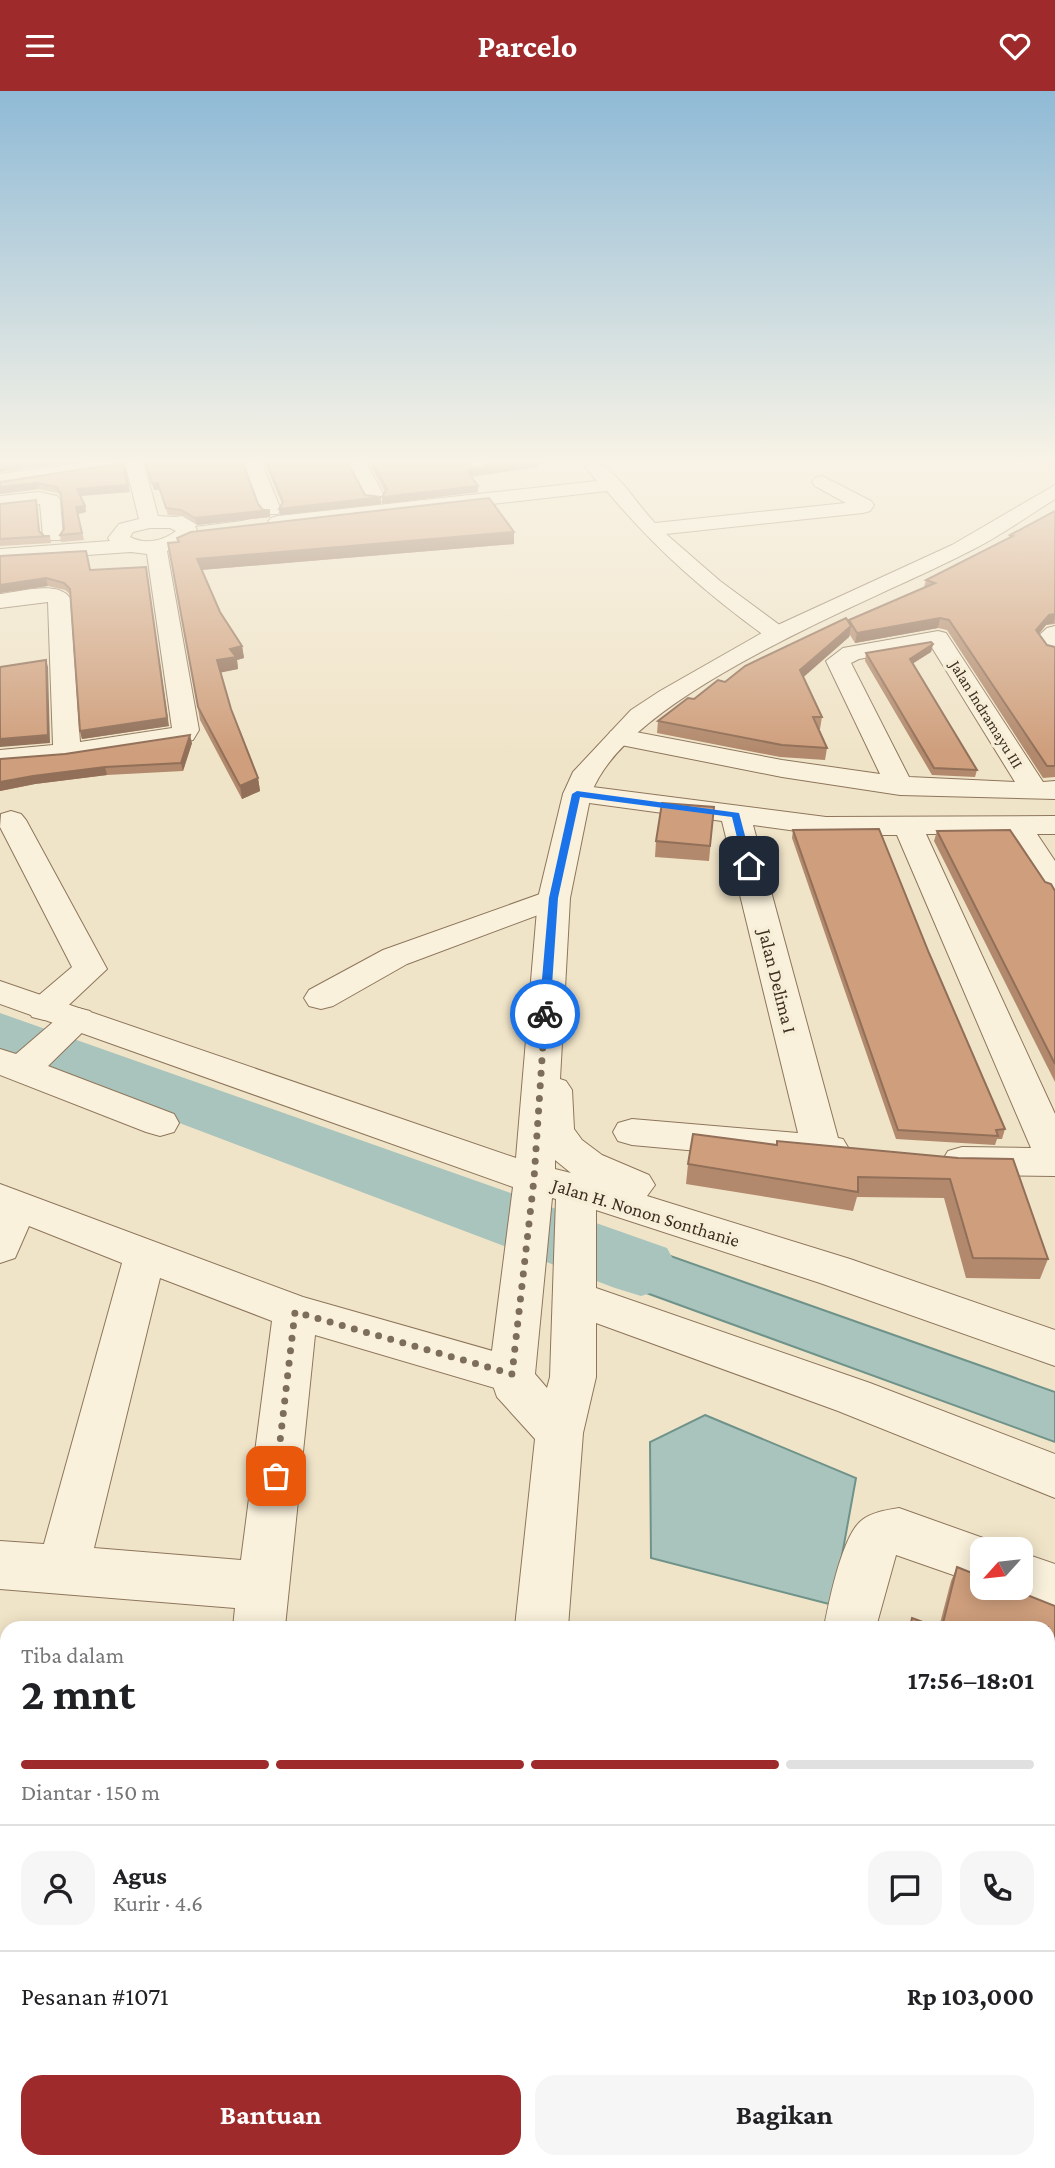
<!DOCTYPE html>
<html lang="id">
<meta charset="utf-8">
<style>
body{margin:0;font-family:"Crimson Pro",serif;background:#f6f6f6;color:#202124;height:100vh;display:flex;flex-direction:column;font-size:26px;white-space:nowrap}
*{box-sizing:border-box;margin:0}
p{font-size:23px;color:#757577}
.icon{flex:none;width:38px;height:38px;fill:none;stroke:currentColor;stroke-width:2;stroke-linecap:round;stroke-linejoin:round}
.map{position:relative;flex:1;overflow:hidden}
.sheet{position:absolute;left:0px;top:1530px;width:1055px;height:548px;display:flex;flex-direction:column;background:#fff;border-radius:21px 21px 0 0;box-shadow:0 4px 18px #0003}
.sheet>*{flex:none}
.needle{width:46px;rotate:243deg}
.fabs{position:absolute;left:970px;top:1446px;display:grid;gap:14px}
.fabs a{display:grid;place-items:center;width:63px;height:63px;border-radius:14px;background:#fff;box-shadow:0 4px 18px #0003;font-size:35px}
.pin{position:absolute;display:grid;place-items:center;width:60px;height:60px;color:#fff;margin:-30px;border-radius:14px;box-shadow:0 4px 10px #0006}
.courier{position:absolute;display:grid;place-items:center;width:70px;height:70px;margin:-35px;border:5px solid #1a73e8;border-radius:50%;background:#fff;color:#222;box-shadow:0 2px 9px #0007}
.overview em{font-style:normal;font-weight:700}
.overview div{display:flex;flex-direction:column-reverse}
.overview{display:flex;align-items:center;justify-content:space-between;height:119px;padding:0 21px}
h1{font-size:46px;font-weight:700;line-height:52px}
.bar{display:grid;grid-template-columns:repeat(4,1fr);gap:10px 7px;align-content:center;height:84px;padding:0 21px}
.bar i{height:9px;border-radius:5px;background:#e0e0e0}
.bar .active{background:#9e2a2b}
.bar p{grid-column:span 4}
.line{display:flex;align-items:center;gap:18px;padding:0 21px;border-top:2px solid #e0e0e0}
.line div{flex:1}
.round{display:grid;place-items:center;flex:none;width:74px;height:74px;border-radius:21px;background:#f6f6f6}
.action{display:flex;gap:14px;margin-top:auto;padding:14px 21px}
.action a{flex:1;height:80px;border-radius:21px;background:#9e2a2b;color:#fff;font-size:28px;font-weight:700;line-height:80px;text-align:center}
.action a+a{background:#f6f6f6;color:#202124}
header{display:flex;justify-content:space-between;align-items:center;height:91px;padding:0 21px;background:#9e2a2b;color:#fff;font-size:32px;font-weight:700}
.map>svg:first-child{display:block}
</style>
<header><svg class="icon" aria-label="menu" viewBox="0 0 24 24"><path d="M4 6h16M4 12h16M4 18h16"/></svg>Parcelo<svg class="icon" aria-label="heart" viewBox="0 0 24 24"><path d="M12 20l-8-8c-3-5 5-10 8-4 3-6 11-1 8 4z"/></svg></header>
<div class="map">
<svg width="1055" height="2077" viewBox="0 0 1055 2077">
<rect width="100%" height="100%" fill="#f0e4c8"/>
<!-- water -->
<g fill="#a9c4bc" stroke="#6f938a" stroke-width="2">
<path d="M597,1139l458,162v50l-458,-167z"/>
<path d="M705,1324l151,63 -23,127 -182,-47 -1,-116z"/>
</g>
<g fill="none" stroke-linecap="round" stroke-linejoin="round">
<!-- river -->
<path fill="#a9c4bc" fill-rule="evenodd" d="M0,922l667,235 11,20 -11,20 -26,8 -26,-8 -615,-233z"/>
<!-- minor casing -->
<g stroke="#8d765c" stroke-width="2">
<g id="minor">
<path d="M94,370h49l15,55 17,1 67,-9 7,2 3,4 -3,4 -7,2 -47,6 2,4 -4,9 -26,12 32,179 -6,10 -9,2 -117,18 -67,6v-16l53,-5 -5,-143 -48,6v-14c19,-2 58,-14 70,4l10,144 92,-14 -25,-174 -16,-2 -131,9v-12l110,-8 -2,-3 11,-14 20,-5 -13,-52 -126,19v-12zM150,437h20l6,3c-13,10 -31,14 -46,6l3,-5z"/>
<path d="M243,370h18l20,49 -3,4h-14l-3,-4z"/>
<path d="M347,370h18l20,36 -3,4h-14z"/>
<path d="M464,370h20l5,6 -9,6 -7,-2z"/>
<path d="M594,370c21,6 45,46 61,62l191,-20 -31,-17 -3,-4 3,-4 7,-2 49,25 3,4 -4,6 -7,2 -197,21 54,47 65,48 4,5 -4,5h-16c-62,-45 -113,-89 -162,-148l-329,37 -7,-2 -3,-4 3,-4 7,-2 319,-35 -12,-14z"/>
<path d="M39,401l18,4 3,4 3,36 -3,4h-14l-3,-4 -3,-32 -40,4v-12z"/>
<path d="M1055,535v30l-9,-2 -11,-15 12,-11z"/>
<path d="M938,540l8,2 97,149 12,-1v18l-155,-4 -118,-18 -171,-34 -4,-6 4,-6 9,-2 162,31 98,14 -54,-113 17,-13zM931,555l84,136 -106,-5 -58,-114 8,-4z"/>
<path d="M577,694l249,32 229,-1v18h-18l18,27v32l-11,-2 -37,-57h-81l129,280v62l-93,-1 -14,-4 -6,-10 6,-10 14,-4 69,1 -134,-313h-71l-73,-10 85,313 5,1 6,10 -6,10 -14,4 -197,-18 -14,-4 -5,-9 5,-9 14,-4 166,14 -76,-312 -155,-21 -4,-6 4,-6z"/>
<path d="M11,720l10,3 5,6 81,149 -51,48 -12,3 -12,-3 -5,-8 5,-8 40,-34 -72,-140 1,-13z"/>
<path d="M554,798l11,2 5,7 -5,7 -158,59 -74,42 -12,3 -12,-3 -5,-8 5,-8 74,-40z"/>
<path d="M78,917l12,3 6,8 -48,47 126,48 5,9 -5,9 -14,4 -14,-4 -146,-57v-26l16,5 50,-43z"/>
<path d="M0,1093l303,113 225,64 7,13 -7,13 -16,6 -197,-58 -30,292h-52l2,-19 -235,-19v-48l44,3 78,-281 -93,-37 -14,32 -15,5zM160,1187l112,43 -31,239 -147,-12z"/>
<path d="M899,1417l101,36 2,5h-20v36l-86,-30 -20,72h-52c5,-25 18,-92 38,-107 10,-8 25,-10 37,-12z"/>
<path d="M1020,1461l35,12v50l-53,-21 -3,-6h21z"/>
<rect x="0" y="1621" width="7" height="56"/>
<path d="M0,1871l7,1v64l-7,-1z"/>
<path d="M1048,1926l7,3v67l-7,-3z"/>
<path d="M124,2070h70l-2,7h-70z"/>
<path d="M681,2070h70l-2,7h-70z"/>
</g>
</g>
<!-- tertiary casing -->
<g stroke="#8d765c" stroke-width="2">
<g id="tertiary">
<path d="M1055,394v14c-30,19 -59,40 -91,55 -93,48 -337,140 -373,240l-21,104 -10,181 6,2 6,9 2,39 8,11 20,15 47,20 6,10 -8,11 203,63 205,71v36l-235,-83 -224,-73v78l274,95 185,71v44l-217,-87 -242,-88v54l-13,56 -15,194h-53l20,-188 -38,-42 -8,-23 24,-187 -513,-183v-23l516,177 22,-260 25,-104 10,-22 58,-62 29,-19 109,-62 183,-84zM555,1069l16,13 -16,-4zM552,1107l4,1 -6,178 -3,11 -12,-14z"/>
<path d="M459,2070h70l-1,7h-70z"/>
</g>
</g>
<!-- minor -->
<use href="#minor" fill="#faf1dc" fill-rule="evenodd"/>
<!-- tertiary -->
<use href="#tertiary" fill="#faf1dc" fill-rule="evenodd"/>
</g>
<!-- wall -->
<g fill="#b2896c">
<path d="M144,370h98l16,43 12,13 -73,8 -15,-9 -14,-1 -9,-25h-5z"/>
<path d="M264,370h83l18,34 16,9 -101,11 -1,-6 3,-5z"/>
<path d="M368,370h99l4,5 10,3 8,-6 -3,-2h77l-24,3v3l-68,10 7,9v6l-96,12v-7l3,-5z"/>
<path d="M123,372l7,29 -50,4 5,10 1,6 -8,2 6,26 -23,2 -1,-7 4,-6 -3,-31 -3,-5 -19,-4 -39,5v-12z"/>
<path d="M36,409l4,32 4,4h6l1,7 -51,3v-42z"/>
<path d="M1055,420v113l-9,1 -7,9 8,11 8,2v130l-12,1 -96,-148 -9,-2 -83,15 -5,-8 -1,2 -46,40 19,40 -2,12h-1l8,19 -2,12 -45,-3 -123,-24 1,-12 36,-22 154,-77 1,-2 75,-33 2,-7 83,-42 1,-3z"/>
<path d="M177,447l337,6 -312,26 18,42 22,34 2,12 -7,2 1,9 -18,3 11,37 27,69 2,13 -18,8 -42,-79 -32,-177 10,-1z"/>
<path d="M0,465l90,14 79,156 -87,13 -2,-8 -9,-136 -6,-5 -17,-4 -48,7z"/>
<path d="M933,553l-2,8 -18,11 64,107 -2,7 -43,-2 -67,-114 1,-8z"/>
<path d="M192,652l-9,28 -76,4 -72,9 -35,7v-32z"/>
<path d="M714,716l-5,54 -54,-4 1,-16z"/>
<path d="M793,739l136,123 76,176 -3,10h-5l-2,6 -99,-6 -104,-301z"/>
<path d="M937,740l108,51 10,9v191l-121,-241z"/>
<path d="M776,1054l182,13 90,101 -8,20 -74,-1 -22,-80 -87,-1 -4,14 -167,-27 2,-20z"/>
<path d="M957,1476l98,39 -4,413 -3,2v-394h-109l12,-46z"/>
<path d="M784,2070h264l7,7h-273z"/>
</g>
<!-- shaded-wall -->
<g fill="#916f58">
<path d="M32,370h46l-78,11v-7z"/>
<path d="M536,370h27l-24,3v3l-72,10v-6z"/>
<path d="M37,392l2,6 -39,5v-7z"/>
<path d="M152,392h6l1,7h-5z"/>
<path d="M128,394l2,7 -52,4 -1,-7z"/>
<path d="M478,395v6l-96,12v-7z"/>
<path d="M381,406v7l-101,11 -1,-6z"/>
<path d="M85,415l1,6 -8,2 -2,-7z"/>
<path d="M270,419v7l-73,8 -2,-7z"/>
<path d="M514,441v12l-315,26 -2,-11z"/>
<path d="M147,483l22,152 -87,13 -2,-8z"/>
<path d="M46,487l2,8 -48,7v-8z"/>
<path d="M1055,523l-1,9 -8,2 -13,16 3,-11 13,-15z"/>
<path d="M940,527l-2,10 -83,15 2,-10z"/>
<path d="M851,535l-2,11 -51,45 2,-12z"/>
<path d="M933,553l-2,8 -22,14 1,-7z"/>
<path d="M242,555l2,12 -7,2 1,9 -19,4 -2,-13 13,-11z"/>
<path d="M46,569l2,7 2,76 -50,4v-8z"/>
<path d="M190,644l2,8 -9,28 -2,-8z"/>
<path d="M105,676l2,8 -72,9 -35,7v-9l33,-6z"/>
<path d="M258,687l2,13 -18,8 -2,-13z"/>
</g>
<!-- building -->
<g fill="#cf9f7d" stroke="#916f58" stroke-width="2">
<path d="M0,370h32l-32,4z"/>
<path d="M145,370h97l16,43 5,6h7l-75,8 -14,-8 -15,-2 -8,-25h-6z"/>
<path d="M266,370h81l18,34 16,2 -102,12 4,-7z"/>
<path d="M371,370h96l4,5 10,3 9,-6 1,-2h46l-70,10 11,15 -96,11 5,-8z"/>
<path d="M123,372l5,22 -51,4 8,17 -9,1 6,26 -22,2 4,-6 -3,-36 -5,-6 -19,-4 -37,4v-5z"/>
<path d="M489,407l25,34 -317,27 23,53 22,34 -12,3 6,8 -19,3 14,49 27,69 -18,8 -42,-79 -30,-164 11,-1 -2,-4 14,-6z"/>
<path d="M36,409l3,31 5,5h6l-50,3v-35z"/>
<path d="M1055,420v103l-6,1 -13,15 11,15 8,2v119h-8l-98,-146 -9,-2 -83,15 -8,-13 86,-37 -9,-3 87,-44 -3,-1z"/>
<path d="M86,460l4,19 56,-3 21,151 -87,13 -10,-142 -6,-6 -18,-5 -46,7v-29z"/>
<path d="M846,527l5,8 -51,44 22,47h-9l14,31 -45,-3 -124,-24 30,-23 6,1 24,-19 7,2 20,-16z"/>
<path d="M931,551l2,2 -23,15 67,111 -43,-2 -68,-115z"/>
<path d="M46,569l2,75 -48,4v-72z"/>
<path d="M190,644l-9,28 -76,4 -72,9 -33,6v-23l65,-5z"/>
<path d="M662,712l52,4 -4,39 -54,-5z"/>
<path d="M879,738l50,124 76,176 -9,1 2,6 -100,-6 -105,-300z"/>
<path d="M1010,739l35,52 6,2 4,7v173l-118,-233z"/>
<path d="M693,1043l84,11v-4l181,17 55,1 35,100 -75,-1 -23,-79 -92,-2v15l-170,-28z"/>
<path d="M957,1476l25,10v10h25l48,19v393l-4,20 -3,-2v-390h-106z"/>
<path d="M912,1527l24,9h-26z"/>
<path d="M1048,2005l7,4v68h-269l2,-7h260z"/>
</g>
<!-- sky -->
<linearGradient id="sky" x2="0" y2="1"><stop stop-color="#8fbad6"/><stop offset="0.56" stop-color="#f8f3e6"/><stop offset="1" stop-color="#f8f3e6" stop-opacity="0"/></linearGradient>
<rect width="1055" height="660" fill="url(#sky)"/>
<!-- route -->
<path fill="#1a73e8" d="M577,700l162,22 14,53 -4,3 -5,-3 -12,-49 -152,-20 -22,101 -8,116 -5,4 -6,-4 10,-116 23,-104z"/>
<g fill="none" stroke-linecap="round" stroke-linejoin="round">
<!-- done -->
<path stroke="#7c6e5b" stroke-width="7" stroke-dasharray="0 12.6" d="M276,1385l19,-164 217,62 22,-195 11,-165"/>
</g>
<g text-anchor="middle" stroke-width="7" stroke-linejoin="round" paint-order="stroke">
<!-- far-street labels -->
<g font-size="16" fill="#3d2e20" stroke="#f7eed8">
<text transform="translate(987 623) rotate(58)" y="6">Jalan Indramayu III</text>
</g>
<!-- street labels -->
<g font-size="19" fill="#3d2e20" stroke="#f7eed8">
<text transform="translate(778 890) rotate(76)" y="7">Jalan Delima I</text>
<text transform="translate(646 1121) rotate(17)" y="7">Jalan H. Nonon Sonthanie</text>
</g>
</g>
</svg>
<div class="fabs">
<a><svg class="needle" viewBox="-14 -14 28 28"><path d="M0-13l5 13h-10z" fill="#e53935"/><path d="M0 13l5-13h-10z" fill="#757577"/></svg></a>
</div>
<div class="pin" style="left:276px;top:1385px;background:#ea580c"><svg class="icon" aria-label="bag" viewBox="0 0 24 24"><path d="M5 8h14l-1 12H6zM9 8a3 3 0 0 1 6 0"/></svg></div>
<div class="pin" style="left:749px;top:775px;background:#1f2937"><svg class="icon" aria-label="home" viewBox="0 0 24 24"><path d="M3 11l9-7 9 7M6 9v11h12V9"/></svg></div>
<div class="courier" style="left:545px;top:923px"><svg class="icon" aria-label="bike" viewBox="0 0 24 24"><circle cx="6" cy="16" r="4"/><circle cx="18" cy="16" r="4"/><path d="M6 16l4-8h5l3 8M10 8l3 8H6M13 5h3"/></svg></div>
<section class="sheet">
<div class="overview"><div><h1>2 mnt</h1><p>Tiba dalam</p></div><em>17:56–18:01</em></div>
<div class="bar"><i class="active"></i><i class="active"></i><i class="active"></i><i></i><p>Diantar · 150 m</p></div>
<div class="line" style="height:126px"><a class="round"><svg class="icon" aria-label="person" viewBox="0 0 24 24"><circle cx="12" cy="8" r="4"/><path d="M4 21q1-7 8-7t8 7"/></svg></a><div><b>Agus</b><p>Kurir · 4.6</p></div><a class="round"><svg class="icon" aria-label="chat" viewBox="0 0 24 24"><path d="M4 5h16v11H9l-5 4z"/></svg></a><a class="round"><svg class="icon" aria-label="phone" viewBox="0 0 24 24"><path d="M5 4h4l2 5-3 2q2 4 5 5l2-3 5 2v4C11 20 4 13 5 4z"/></svg></a></div>
<div class="line" style="height:91px"><div>Pesanan #1071</div><b>Rp 103,000</b></div>
<div class="action"><a>Bantuan</a><a>Bagikan</a></div>
</section>
</div>
